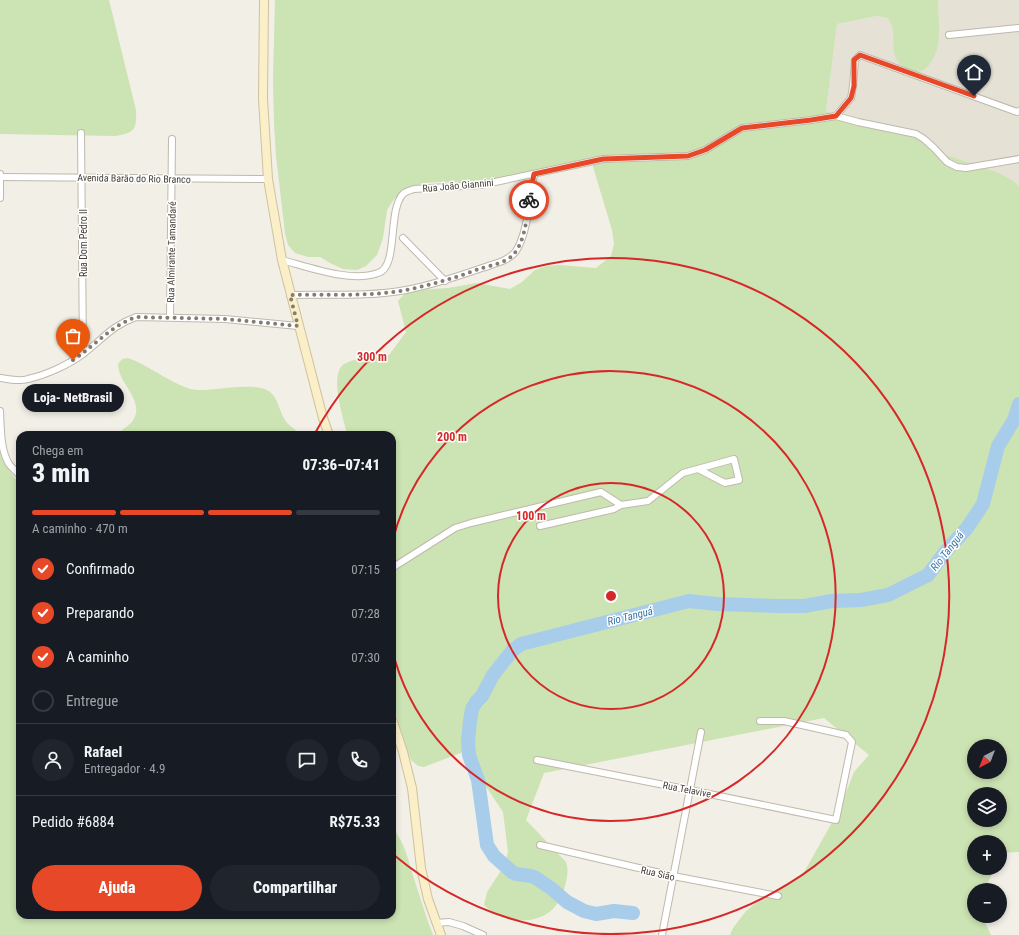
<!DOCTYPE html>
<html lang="pt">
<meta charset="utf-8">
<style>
body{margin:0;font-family:"Roboto Condensed",sans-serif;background:#20242c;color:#f1f3f6;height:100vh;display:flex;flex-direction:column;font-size:15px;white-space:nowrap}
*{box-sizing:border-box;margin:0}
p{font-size:13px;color:#9ea1a6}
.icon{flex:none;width:22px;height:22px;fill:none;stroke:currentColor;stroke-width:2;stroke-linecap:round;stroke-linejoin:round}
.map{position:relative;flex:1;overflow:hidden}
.drawer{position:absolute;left:16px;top:431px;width:380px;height:488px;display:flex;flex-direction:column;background:#171b24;border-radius:12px;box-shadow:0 2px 6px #0003}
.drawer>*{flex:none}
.needle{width:26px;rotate:222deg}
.fabs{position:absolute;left:967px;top:739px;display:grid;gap:8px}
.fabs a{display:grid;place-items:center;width:40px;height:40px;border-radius:50%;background:#171b24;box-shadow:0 2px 6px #0003;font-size:20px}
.pin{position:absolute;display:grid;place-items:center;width:34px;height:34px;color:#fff;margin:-41px -17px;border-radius:50% 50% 50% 0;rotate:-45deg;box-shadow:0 0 4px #0007}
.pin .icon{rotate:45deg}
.courier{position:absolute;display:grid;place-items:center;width:40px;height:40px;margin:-20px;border:3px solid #e74928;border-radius:50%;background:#fff;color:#222;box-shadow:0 1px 5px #0007}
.bubble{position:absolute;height:28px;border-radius:14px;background:#171b24;box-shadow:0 2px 6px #0003;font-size:13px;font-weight:800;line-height:28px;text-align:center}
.head em{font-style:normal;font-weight:800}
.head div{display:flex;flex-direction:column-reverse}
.head{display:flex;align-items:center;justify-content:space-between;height:68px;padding:0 16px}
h1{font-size:26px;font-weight:800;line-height:30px}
.bar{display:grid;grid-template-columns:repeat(4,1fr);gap:6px 4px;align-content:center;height:48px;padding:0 16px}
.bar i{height:5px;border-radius:3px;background:#363941}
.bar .active{background:#e74928}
.bar p{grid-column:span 4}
.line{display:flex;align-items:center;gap:10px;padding:0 16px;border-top:1px solid #363941}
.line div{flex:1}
.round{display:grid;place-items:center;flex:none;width:42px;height:42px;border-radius:21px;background:#20242c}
ol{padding:0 16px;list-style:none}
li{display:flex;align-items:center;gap:12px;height:44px}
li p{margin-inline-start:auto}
li .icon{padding:4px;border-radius:50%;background:#e74928;color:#fff;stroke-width:4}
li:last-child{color:#9ea1a6}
li i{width:22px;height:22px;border:2px solid #363941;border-radius:50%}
.cta{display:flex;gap:8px;margin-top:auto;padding:8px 16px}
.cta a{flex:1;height:46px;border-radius:24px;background:#e74928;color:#fff;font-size:16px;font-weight:800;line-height:46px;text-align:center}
.cta a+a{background:#20242c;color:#f1f3f6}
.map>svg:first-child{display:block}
</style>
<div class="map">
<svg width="1019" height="935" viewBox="0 0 1019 935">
<rect width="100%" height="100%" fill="#f2efe7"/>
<!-- residential -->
<path fill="#e5e1d5" d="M938,0h81v186l-7,-6 -13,-7 -55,-19 -23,-16 -51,-11 -44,-16 11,-87 40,-8 11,2 5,9v23l46,-12z"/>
<!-- green -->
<g fill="#cce3b3" fill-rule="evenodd">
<path d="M0,0h109l27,110c1,20 -2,23 -21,26l-115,-2z"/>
<path d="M275,0h663c0,21 6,51 -11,67 -3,3 -7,5 -11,5 -6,-1 -14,-5 -18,-10 -7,-11 -4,-22 -5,-33 -1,-4 -4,-8 -5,-11l-11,-2 -40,8 -11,87 44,16 51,11 23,16 55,19 13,7 7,6v666l-16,1 -3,5v-16h-26v26h21l-11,22h-10v26h8l9,19h-261l3,-7 13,-17 10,-8 12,-6 35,-23 36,-64 15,-38 15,-17 -45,-37 -280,55 -18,47 40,42c3,8 1,16 -1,24 -2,9 -7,18 -13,24 -20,17 -51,12 -68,-5l3,-13 17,-26 4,-14 -5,-40 -40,-60 -39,15 -6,-1 -7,-6 -5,-11 -14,-50v-264h-45c-3,-16 -20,-64 -1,-72 13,-6 29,-6 43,-8l17,-23 -8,-31 8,-9 11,-2 31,-2 29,-5 33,6 12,-7 13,-12 11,-4 13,-1 37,3 15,-12 3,-12 -2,-14 -21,-70 -109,25 -42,-3 -16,1 -12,4 -10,5 -8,7 -7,11 -4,28 -6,17 -11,11 -9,4 -14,-1 -13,-6 -10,-6h-12l-13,-4 -7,-8 -3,-12 -9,-77 -2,-33 -1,-44zM974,746h26v26h-26zM974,794h26v26h-26z"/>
<path d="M128,358c21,7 50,31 69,32 19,1 58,-9 73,2 10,8 9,23 18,32 4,4 10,7 14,11h-186c4,-4 11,-8 15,-12 15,-17 -6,-35 -11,-49 -1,-3 -2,-7 -2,-10l4,-5z"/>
<path d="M0,446c5,13 8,28 20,37v432h372v-88c13,15 17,36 23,55 6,18 11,35 18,53h-433z"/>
</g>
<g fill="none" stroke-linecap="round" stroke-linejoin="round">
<!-- river -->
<path stroke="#a8cdea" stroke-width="14" d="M633,913l-19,-2 -18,3 -12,-3 -17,-9 -15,-13 -16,-11 -5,-2 -15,-2 -4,-2 -18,-16 -7,-11 -9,-65 -9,-25 -1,-14 2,-20 2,-12 4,-7 6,-6 11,-21 19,-24 9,-7 168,-43 28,3 58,2h29l28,-5 29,-1 27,-5 40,-20 18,-24 21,-23 16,-24 15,-58 16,-26 5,-16"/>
<!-- minor casing -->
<g stroke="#bfb9ad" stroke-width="8">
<g id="minor">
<path d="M949,35l70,-7"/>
<path d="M836,116l22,6 58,12 8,5 10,9 13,14 10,5 9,1 53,-9"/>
<path d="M81,133l2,221"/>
<path d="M0,174v24"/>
<path d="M0,177l268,2"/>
<path d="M403,238l42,43"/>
<path d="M282,260c27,7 69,23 96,13 21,-6 9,-62 25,-79 3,-3 8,-4 11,-5l67,-4 122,-26 85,-3 17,-6 37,-22 69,-8 25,-4 15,-18 2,-12 2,-26 5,-5 157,57 2,-1"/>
<path d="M290,295c38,-1 78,2 116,-5 26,-5 50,-13 76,-22 11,-4 27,-7 34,-17 12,-18 14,-56 18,-77"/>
<path d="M170,317l2,-178"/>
<path d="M0,378c9,1 19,4 28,1 18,-4 40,-14 55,-25 20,-15 28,-28 53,-37l89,2 73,7"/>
<path d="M0,411c1,17 0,38 9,53 3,4 8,8 11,12"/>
<path d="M540,526l74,-17 7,-4"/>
<path d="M392,568l63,-40 16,-5 130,-31 20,13 27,-4 35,-28 51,-14 5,21 -14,3 -27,-14"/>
<path d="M537,760l153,30 146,30 16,-78 -6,-7 -62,-14h-24"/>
<path d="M540,845l133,31 105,20"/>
<path d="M436,923l13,-1 14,4 20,9"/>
<path d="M662,935l39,-203"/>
</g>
</g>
<!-- secondary casing -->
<g stroke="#cec29a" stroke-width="10">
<g id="secondary">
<path d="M264,0l-1,99 5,80 14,81 41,158 6,17"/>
<path d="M392,719l11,33 9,36 9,80 7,31 13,36"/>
</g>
</g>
<!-- minor -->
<use href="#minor" stroke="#fff" stroke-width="6"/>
<!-- secondary -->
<use href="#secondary" stroke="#faefc9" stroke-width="8"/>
</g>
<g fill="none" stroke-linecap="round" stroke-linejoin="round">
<!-- done -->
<path stroke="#817d74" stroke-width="4" stroke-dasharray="0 7.2" d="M73,360c23,-15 36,-33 63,-43l89,2 73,7 -8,-31c39,-1 78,2 116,-5 25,-5 49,-12 73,-21 10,-3 26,-6 34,-14 12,-13 14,-38 16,-55"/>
<!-- route -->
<path stroke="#e74928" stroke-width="5" d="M529,200l5,-26 69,-15 85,-3 17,-6 37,-22 69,-8 25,-4 15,-18 3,-12v-26l6,-5 114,41"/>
</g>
<!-- distance rings -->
<g fill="none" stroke="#d62828" stroke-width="2">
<circle cx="611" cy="596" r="113"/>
<path d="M392 543A225 225 0 1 1 392 649"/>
<path d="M314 435A338 338 0 1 1 394 855"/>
</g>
<g text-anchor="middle" stroke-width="3" stroke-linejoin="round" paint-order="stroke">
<!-- street labels -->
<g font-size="10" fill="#443f36" stroke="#fff">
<text transform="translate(134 178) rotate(1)" y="4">Avenida Barão do Rio Branco</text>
<text transform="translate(458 185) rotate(-5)" y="4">Rua João Giannini</text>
<text transform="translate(83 243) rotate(-90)" y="4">Rua Dom Pedro II</text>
<text transform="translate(171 252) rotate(-89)" y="4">Rua Almirante Tamandaré</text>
<text transform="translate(687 789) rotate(11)" y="4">Rua Telavive</text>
<text transform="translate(658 873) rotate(13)" y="4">Rua Sião</text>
</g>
<!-- water labels -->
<g font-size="11" font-style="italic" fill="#3976a7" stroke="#fff">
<text transform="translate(947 551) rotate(-52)" y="4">Rio Tanguá</text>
<text transform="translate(630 616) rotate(-14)" y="4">Rio Tanguá</text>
</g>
</g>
<circle cx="611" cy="596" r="6" fill="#d62828" stroke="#fff" stroke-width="2"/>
<g font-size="12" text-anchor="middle" font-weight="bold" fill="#d62828" stroke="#fff" stroke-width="3" stroke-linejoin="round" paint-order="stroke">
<text x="372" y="361">300 m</text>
<text x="452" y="441">200 m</text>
<text x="531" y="520">100 m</text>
</g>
</svg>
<div class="fabs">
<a><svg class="needle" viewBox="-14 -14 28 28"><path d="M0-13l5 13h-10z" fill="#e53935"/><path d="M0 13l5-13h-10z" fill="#9ea1a6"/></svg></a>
<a><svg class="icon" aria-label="layers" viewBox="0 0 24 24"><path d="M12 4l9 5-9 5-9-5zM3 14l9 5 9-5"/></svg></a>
<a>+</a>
<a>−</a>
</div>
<div class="pin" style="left:73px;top:360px;background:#ea580c"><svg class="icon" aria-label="bag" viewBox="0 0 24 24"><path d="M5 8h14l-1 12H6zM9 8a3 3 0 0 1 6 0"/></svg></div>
<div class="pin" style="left:974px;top:96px;background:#1f2937"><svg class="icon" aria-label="home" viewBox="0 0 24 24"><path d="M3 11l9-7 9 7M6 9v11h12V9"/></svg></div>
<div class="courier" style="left:529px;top:200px"><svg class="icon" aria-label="bike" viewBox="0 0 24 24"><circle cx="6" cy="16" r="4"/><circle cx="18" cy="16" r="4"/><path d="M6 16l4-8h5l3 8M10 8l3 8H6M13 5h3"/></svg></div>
<div class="bubble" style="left:22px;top:384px;width:102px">Loja- NetBrasil</div>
<section class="drawer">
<div class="head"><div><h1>3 min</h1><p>Chega em</p></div><em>07:36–07:41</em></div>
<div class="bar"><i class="active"></i><i class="active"></i><i class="active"></i><i></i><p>A caminho · 470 m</p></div>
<ol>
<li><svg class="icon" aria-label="check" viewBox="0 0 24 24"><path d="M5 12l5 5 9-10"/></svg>Confirmado<p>07:15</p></li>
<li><svg class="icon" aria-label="check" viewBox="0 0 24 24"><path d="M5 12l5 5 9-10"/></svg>Preparando<p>07:28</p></li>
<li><svg class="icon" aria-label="check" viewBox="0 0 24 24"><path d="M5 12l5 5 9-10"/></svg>A caminho<p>07:30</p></li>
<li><i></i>Entregue</li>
</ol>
<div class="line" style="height:72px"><a class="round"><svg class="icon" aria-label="person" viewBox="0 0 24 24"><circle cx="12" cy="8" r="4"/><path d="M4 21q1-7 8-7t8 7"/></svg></a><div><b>Rafael</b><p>Entregador · 4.9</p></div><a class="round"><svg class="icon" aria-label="chat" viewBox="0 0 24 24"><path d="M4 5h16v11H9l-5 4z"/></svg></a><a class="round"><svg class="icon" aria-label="phone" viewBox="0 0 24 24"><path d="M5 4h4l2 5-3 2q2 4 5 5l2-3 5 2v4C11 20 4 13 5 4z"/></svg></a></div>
<div class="line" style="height:52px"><div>Pedido #6884</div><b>R$75.33</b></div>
<div class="cta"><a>Ajuda</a><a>Compartilhar</a></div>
</section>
</div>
